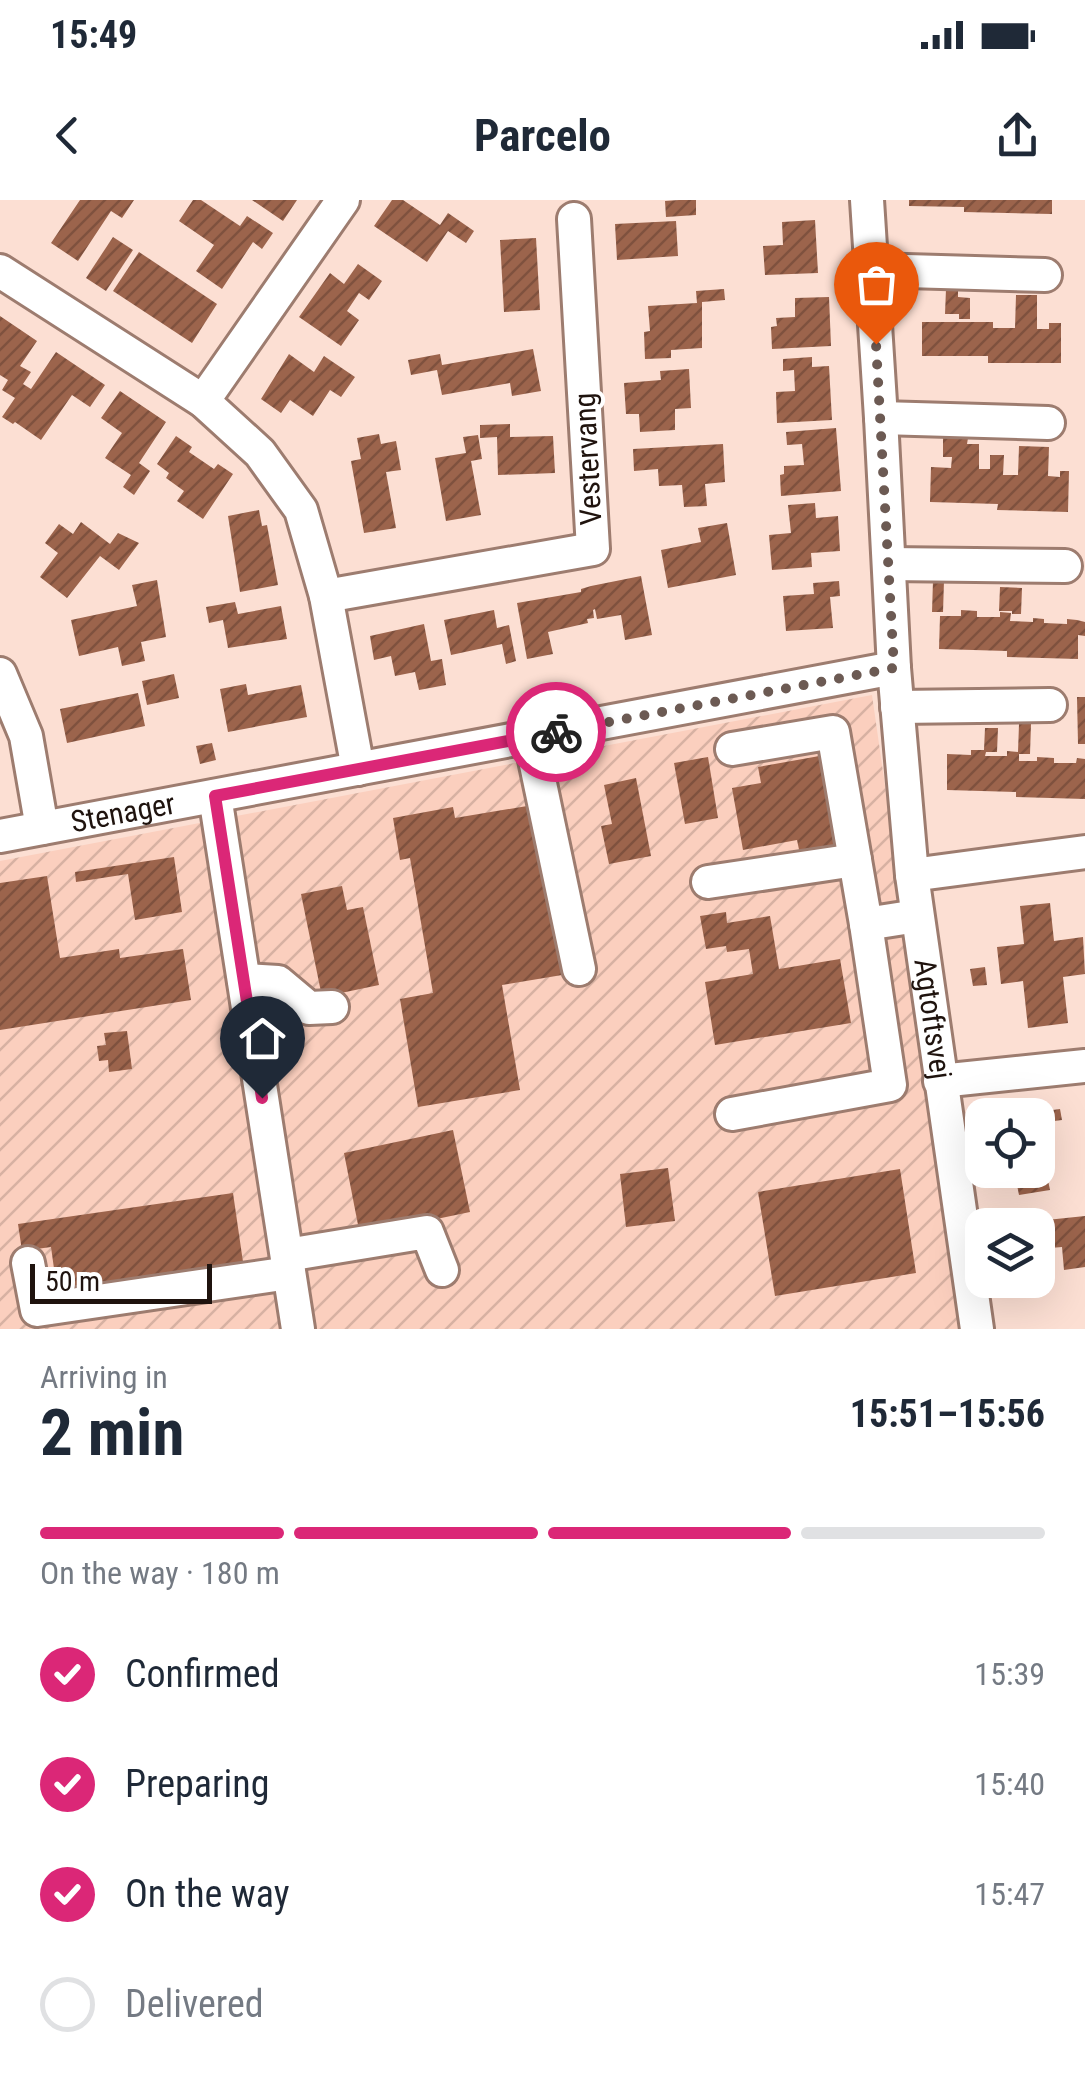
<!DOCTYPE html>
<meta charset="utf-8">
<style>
body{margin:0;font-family:"Roboto Condensed",sans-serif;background:#f6f6f7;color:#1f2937;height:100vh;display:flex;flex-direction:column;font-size:38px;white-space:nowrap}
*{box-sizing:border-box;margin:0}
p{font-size:32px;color:#747a83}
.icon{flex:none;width:55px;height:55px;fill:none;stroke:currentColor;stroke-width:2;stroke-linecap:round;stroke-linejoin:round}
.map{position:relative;height:1129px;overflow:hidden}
.details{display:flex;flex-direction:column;background:#fff;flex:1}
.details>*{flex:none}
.controls{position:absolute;left:965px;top:898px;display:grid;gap:20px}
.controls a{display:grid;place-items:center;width:90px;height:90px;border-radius:20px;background:#fff;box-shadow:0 10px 40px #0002;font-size:50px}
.scale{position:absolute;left:30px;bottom:25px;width:182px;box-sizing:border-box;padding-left:10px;border:5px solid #1f130e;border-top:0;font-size:28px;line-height:35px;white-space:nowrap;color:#1f130e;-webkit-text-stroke:8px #fff;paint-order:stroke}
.pin{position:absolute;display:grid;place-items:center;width:85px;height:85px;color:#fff;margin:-102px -42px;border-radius:50% 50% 50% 0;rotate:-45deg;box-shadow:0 0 10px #0007}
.pin .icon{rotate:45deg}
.courier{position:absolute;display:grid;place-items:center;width:100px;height:100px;margin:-50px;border:8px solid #db2777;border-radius:50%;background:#fff;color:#222;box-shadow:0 2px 12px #0007}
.head em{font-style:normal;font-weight:700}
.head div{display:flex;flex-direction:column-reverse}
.head{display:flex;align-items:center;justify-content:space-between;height:170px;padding:0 40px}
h1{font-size:65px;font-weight:700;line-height:75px}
.bar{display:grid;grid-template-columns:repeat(4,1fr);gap:15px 10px;align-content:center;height:120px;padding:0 40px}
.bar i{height:12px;border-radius:8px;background:#e0e1e3}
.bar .active{background:#db2777}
.bar p{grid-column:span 4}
ol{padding:0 40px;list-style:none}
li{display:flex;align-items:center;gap:30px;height:110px}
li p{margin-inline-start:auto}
li .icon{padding:10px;border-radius:50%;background:#db2777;color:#fff;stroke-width:4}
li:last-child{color:#747a83}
li i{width:55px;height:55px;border:5px solid #e0e1e3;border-radius:50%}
.status{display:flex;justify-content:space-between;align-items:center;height:70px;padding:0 50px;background:#fff;direction:ltr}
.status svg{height:28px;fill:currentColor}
header{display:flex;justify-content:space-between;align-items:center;height:130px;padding:0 40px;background:#fff;font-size:45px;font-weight:700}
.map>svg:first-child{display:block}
</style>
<div class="status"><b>15:49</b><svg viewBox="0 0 49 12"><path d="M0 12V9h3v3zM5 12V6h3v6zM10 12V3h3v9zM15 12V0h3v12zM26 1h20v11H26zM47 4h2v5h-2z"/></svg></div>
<header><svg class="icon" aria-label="back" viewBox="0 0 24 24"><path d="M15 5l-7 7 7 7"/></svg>Parcelo<svg class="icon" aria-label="share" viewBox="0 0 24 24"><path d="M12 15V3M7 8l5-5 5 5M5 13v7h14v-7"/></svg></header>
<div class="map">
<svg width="1085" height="1129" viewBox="0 0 1085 1129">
<defs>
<pattern id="industrial-furrows" width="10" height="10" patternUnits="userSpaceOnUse" patternTransform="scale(2.5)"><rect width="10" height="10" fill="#fbcfbe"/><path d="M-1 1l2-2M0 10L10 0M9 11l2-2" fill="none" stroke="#d7b1a2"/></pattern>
<pattern id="building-hatch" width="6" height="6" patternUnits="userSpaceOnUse" patternTransform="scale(2.5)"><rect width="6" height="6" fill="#9c644c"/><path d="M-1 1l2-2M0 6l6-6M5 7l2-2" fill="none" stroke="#7f513e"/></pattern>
</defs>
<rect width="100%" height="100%" fill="#fcdfd3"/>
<!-- industrial -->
<path fill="url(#industrial-furrows)" d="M872,495l91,634h-963v-468z"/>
<!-- building -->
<g fill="url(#building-hatch)">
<path d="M80,0h54l-12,18 -11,-7 -33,50 -27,-18z"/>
<path d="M193,0h8l39,26 7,-10 26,17 -11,16 -9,-7 -31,47 -26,-18 18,-26 -35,-24z"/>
<path d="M252,0h45l-14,21z"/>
<path d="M392,0h11l37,25 8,-12 26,18 -8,12 -18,-12 -21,31 -53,-36z"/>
<path d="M679,0h17v15l-30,2 -1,-16z"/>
<path d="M909,0h143v14l-88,-2v-5l-55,-1z"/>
<path d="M815,20l3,53 -53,2 -2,-29 20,-1 -1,-23z"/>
<path d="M676,21l2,35 -61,4 -2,-36z"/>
<path d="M113,37l20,13 -27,41 -20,-13z"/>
<path d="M536,38l4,72 -36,2 -4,-72z"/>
<path d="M139,52l78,52 -25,39 -79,-52z"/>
<path d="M358,64l24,17 -13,19 -10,-7 -12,18 12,9 -18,26 -42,-29 31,-44 14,11z"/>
<path d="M724,89l1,11 -23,2v46l-31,2v8l-26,1 -1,-27 6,-1 -2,-25 49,-3 -1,-12z"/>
<path d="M946,89h12v8l12,1v21h-11v-5h-14z"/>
<path d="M1016,95h21v34h12v-6h12v40h-73v-7h-66v-34h71v6h22z"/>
<path d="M829,97l2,49 -59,3 -1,-22 6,-1 -1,-8 19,-1v-19z"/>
<path d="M0,116l37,25 -17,25 11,6 -8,12 8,5 25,-37 49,33 -15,22 -18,-12 -31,45 -26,-18 -2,2 -11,-7 13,-19 -13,-8 6,-10 -8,-5z"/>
<path d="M533,149l8,42 -29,5 -2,-13 -68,12 -5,-25 -26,5 -3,-15 32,-6 2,11z"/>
<path d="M289,154l25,18 10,-16 31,21 -14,20 -11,-7 -17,26 -23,-16 -9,13 -20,-14z"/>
<path d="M812,157v10l17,-1 3,54 -55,3 -1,-31 19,-1 -1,-21 -11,1v-12z"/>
<path d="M689,169l2,39 -16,1v21l-35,2 -1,-18h-13l-2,-31 37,-3 -1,-9z"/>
<path d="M120,191l46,31 -27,41 11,8 -16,24 -11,-8 8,-12 -26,-17 17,-25 -21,-15z"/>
<path d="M510,224v13l43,-1 2,37 -57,2 -1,-38 -17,1v-13z"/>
<path d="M836,228l5,63 -60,5 -1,-21 4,-1v-8l20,-1 -2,-21 -15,1 -1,-13z"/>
<path d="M379,234l2,10 15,-3 5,29 -15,2 10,56 -32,5 -13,-72 10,-2 -4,-21z"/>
<path d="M478,235l4,24 -11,2 10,54 -35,6 -11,-63 31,-5 -3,-16z"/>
<path d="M176,236l16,11 -3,5 25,17 4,-5 15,10 -30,45 -26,-18 7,-10 -18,-13 3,-5 -12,-9z"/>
<path d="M943,238h25l-1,6h12v25h11v-14h14l-1,20h15l1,-29 30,1 -1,29 12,1v-6h9l-1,41 -71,-2 1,-6 -68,-2 1,-35 20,1 1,-11h-9z"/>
<path d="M723,244l2,38 -20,2 2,22 -23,1 -2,-22 -23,1 -1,-17 -24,2 -1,-22z"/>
<path d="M815,303l1,15 22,-2 2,35 -29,2 1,14 -40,3 -3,-35 22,-2 -3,-28z"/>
<path d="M259,310l3,16 5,-1 11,60 -38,7 -12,-76z"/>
<path d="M81,322l29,22 8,-11 21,10 -20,27 -19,-14 -33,42 -27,-21 18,-24 -13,-10 14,-19 14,10z"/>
<path d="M727,323l9,52 -68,13 -7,-38 40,-8 -3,-14z"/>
<path d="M641,376l11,59 -27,5 -4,-25 -24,4 -2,-10 -2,1 1,8 -7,1 1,4 -40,9 5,22 -26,5 -10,-56 64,-11v-3l10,-3z"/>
<path d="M157,380l9,57 -25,5 4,19 -23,5 -4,-19 -39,9 -8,-36 66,-14 -5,-21z"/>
<path d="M933,380h11l-1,32h-11z"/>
<path d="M839,381l1,15 -10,1 3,31 -47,3 -3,-35 31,-2 -1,-11z"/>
<path d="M1000,387l22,1 -1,26h-9v-3h-13z"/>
<path d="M235,402l3,12 43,-8 6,33 -59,9 -5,-28 -14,3 -3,-16z"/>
<path d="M494,410l3,18 12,-3 7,36 -10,3 -4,-20 -51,11 -7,-35z"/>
<path d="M961,410l16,1v6h23v-5l11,1 -1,8 23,1v-4l11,1v4l23,1v-5l10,1 8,2v14l-7,-1v24l-71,-2v-6l-68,-2 1,-33h21z"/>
<path d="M424,424l7,37 11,-2 4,26 -27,5 -4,-18 -20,4 -4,-20 -17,4 -4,-24z"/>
<path d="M174,474l5,24 -32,7 -5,-24z"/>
<path d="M246,484l2,11 53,-10 6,32 -79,15 -8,-43z"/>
<path d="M138,493l7,33 -78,17 -7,-34z"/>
<path d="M1077,497h8v47h-7z"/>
<path d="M1019,524h12l-1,30h-11v7h18v-4l17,1v5h22l1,-5 8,1v40l-69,-2v-5l-69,-2v-36l24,1v-5h13l1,-22h13l-1,24h-11l-1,4h22v-5l11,1z"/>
<path d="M212,543l4,17 -16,4 -4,-18z"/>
<path d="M825,555l11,62 -5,1 6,34 -36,7 -4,-19 -54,10 -11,-62 29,-5 -3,-16z"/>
<path d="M708,557l10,61 -33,6 -11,-61z"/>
<path d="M636,578l15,78 -42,8 -8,-38 11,-2 -8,-39z"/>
<path d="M533,605l29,170 -60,10 18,105 -102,17 -18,-108 33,-6 -23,-135 -10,2 -7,-42 60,-11 2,11z"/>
<path d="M174,657l8,55 -47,8 -7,-46 -52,8 -1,-10z"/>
<path d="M47,676l13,82 59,-9 1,9 63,-9 8,51 -191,30v-147z"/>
<path d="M342,686l5,24 16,-3 16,78 -57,12 -21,-103z"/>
<path d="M1050,703l4,38 29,-4 2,37 -22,3 5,46 -40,5 -5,-47 -22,3 -4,-37 27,-3 -4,-38z"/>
<path d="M726,712l1,11 43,-7 9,53 61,-10 11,64 -136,22 -10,-63 48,-8 -4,-25 -22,3 -1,-6 -20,3 -6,-33z"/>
<path d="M985,767l2,18 -14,1 -3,-17z"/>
<path d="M127,831l5,38 -23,3 -1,-12 -9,1 -2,-15 9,-1 -2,-12z"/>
<path d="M1060,909l2,11 -23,3 -1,-11z"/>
<path d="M453,930l17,82 -110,23 -16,-82z"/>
<path d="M1045,934l2,16 -5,1 8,39 -31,5 -5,-25h24v-34z"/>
<path d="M668,968l7,53 -49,6 -6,-53z"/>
<path d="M900,969l16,104 -141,23 -17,-104z"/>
<path d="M233,993l10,69 -186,28 -6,-43 -29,4 -4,-27z"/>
<path d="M1085,1016v51l-21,3 -2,-23 -23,2 -2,-28z"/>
</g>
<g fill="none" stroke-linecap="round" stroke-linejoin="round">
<!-- minor casing -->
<g stroke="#9d7c6f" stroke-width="38">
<g id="minor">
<path id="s1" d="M867,0l14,218 13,250 18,207 65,454"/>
<path d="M872,70l173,5"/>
<path d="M0,71l203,130 57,52 41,57 25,86 32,173"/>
<path d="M203,201l140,-201"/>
<path d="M881,218l167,5"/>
<path d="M889,364l176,2"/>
<path d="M326,396l267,-47 -19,-330"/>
<path d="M0,474l26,62 16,92"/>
<path d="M897,507l153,-2"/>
<path d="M530,536l49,233"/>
<path d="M732,549l101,-17 33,192 51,-8"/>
<path d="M215,596l83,533"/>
<path id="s2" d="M0,636l894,-168"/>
<path d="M912,675l173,-23"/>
<path d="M708,682l147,-22"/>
<path d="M244,780l34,2 31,26 23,-1"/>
<path d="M940,881l145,-15"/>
<path d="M732,914l158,-29 -24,-161"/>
<path d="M287,1055l140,-23 15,38"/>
<path d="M28,1063l9,47 252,-37"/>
</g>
</g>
<!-- minor -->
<use href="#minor" stroke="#fff" stroke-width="32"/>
</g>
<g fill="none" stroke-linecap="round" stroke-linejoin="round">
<!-- done -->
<path stroke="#6c5a53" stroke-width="10" stroke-dasharray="0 18" d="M556,532l338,-64 -18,-324"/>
<!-- route -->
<path stroke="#db2777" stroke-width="12" d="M262,898l-47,-302 341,-64"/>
</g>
<g text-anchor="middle" stroke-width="8" stroke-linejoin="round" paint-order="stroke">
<!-- street labels -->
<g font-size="30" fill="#1f130e" stroke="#fff">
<text transform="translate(588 259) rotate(-93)" y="10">Vestervang</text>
<text dy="10" stroke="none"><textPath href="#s2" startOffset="125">Stenager</textPath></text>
<text dy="10" stroke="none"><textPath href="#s1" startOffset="822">Agtoftsvej</textPath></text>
</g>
</g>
</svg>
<div class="controls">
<a><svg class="icon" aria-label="locate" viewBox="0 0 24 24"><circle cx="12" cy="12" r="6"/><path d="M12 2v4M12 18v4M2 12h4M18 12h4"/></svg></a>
<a><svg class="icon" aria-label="layers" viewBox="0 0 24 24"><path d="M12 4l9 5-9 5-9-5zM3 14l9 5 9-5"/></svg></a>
</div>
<div class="scale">50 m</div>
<div class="pin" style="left:876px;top:144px;background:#ea580c"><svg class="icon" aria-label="bag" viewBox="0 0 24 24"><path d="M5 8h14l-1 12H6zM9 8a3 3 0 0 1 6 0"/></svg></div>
<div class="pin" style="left:262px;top:898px;background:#1f2937"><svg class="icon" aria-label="home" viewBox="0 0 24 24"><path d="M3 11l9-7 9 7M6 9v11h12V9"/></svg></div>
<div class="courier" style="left:556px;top:532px"><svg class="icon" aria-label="bike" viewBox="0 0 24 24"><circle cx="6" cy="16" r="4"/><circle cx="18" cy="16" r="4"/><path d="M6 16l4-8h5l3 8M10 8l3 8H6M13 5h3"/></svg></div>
</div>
<section class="details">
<div class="head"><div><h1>2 min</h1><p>Arriving in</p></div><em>15:51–15:56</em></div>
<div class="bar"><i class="active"></i><i class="active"></i><i class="active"></i><i></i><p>On the way · 180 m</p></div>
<ol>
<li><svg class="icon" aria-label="check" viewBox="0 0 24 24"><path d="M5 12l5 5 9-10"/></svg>Confirmed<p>15:39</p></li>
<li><svg class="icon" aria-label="check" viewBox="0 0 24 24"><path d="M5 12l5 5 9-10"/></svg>Preparing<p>15:40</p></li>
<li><svg class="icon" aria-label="check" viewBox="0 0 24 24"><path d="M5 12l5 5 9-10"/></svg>On the way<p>15:47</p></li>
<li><i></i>Delivered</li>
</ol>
</section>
